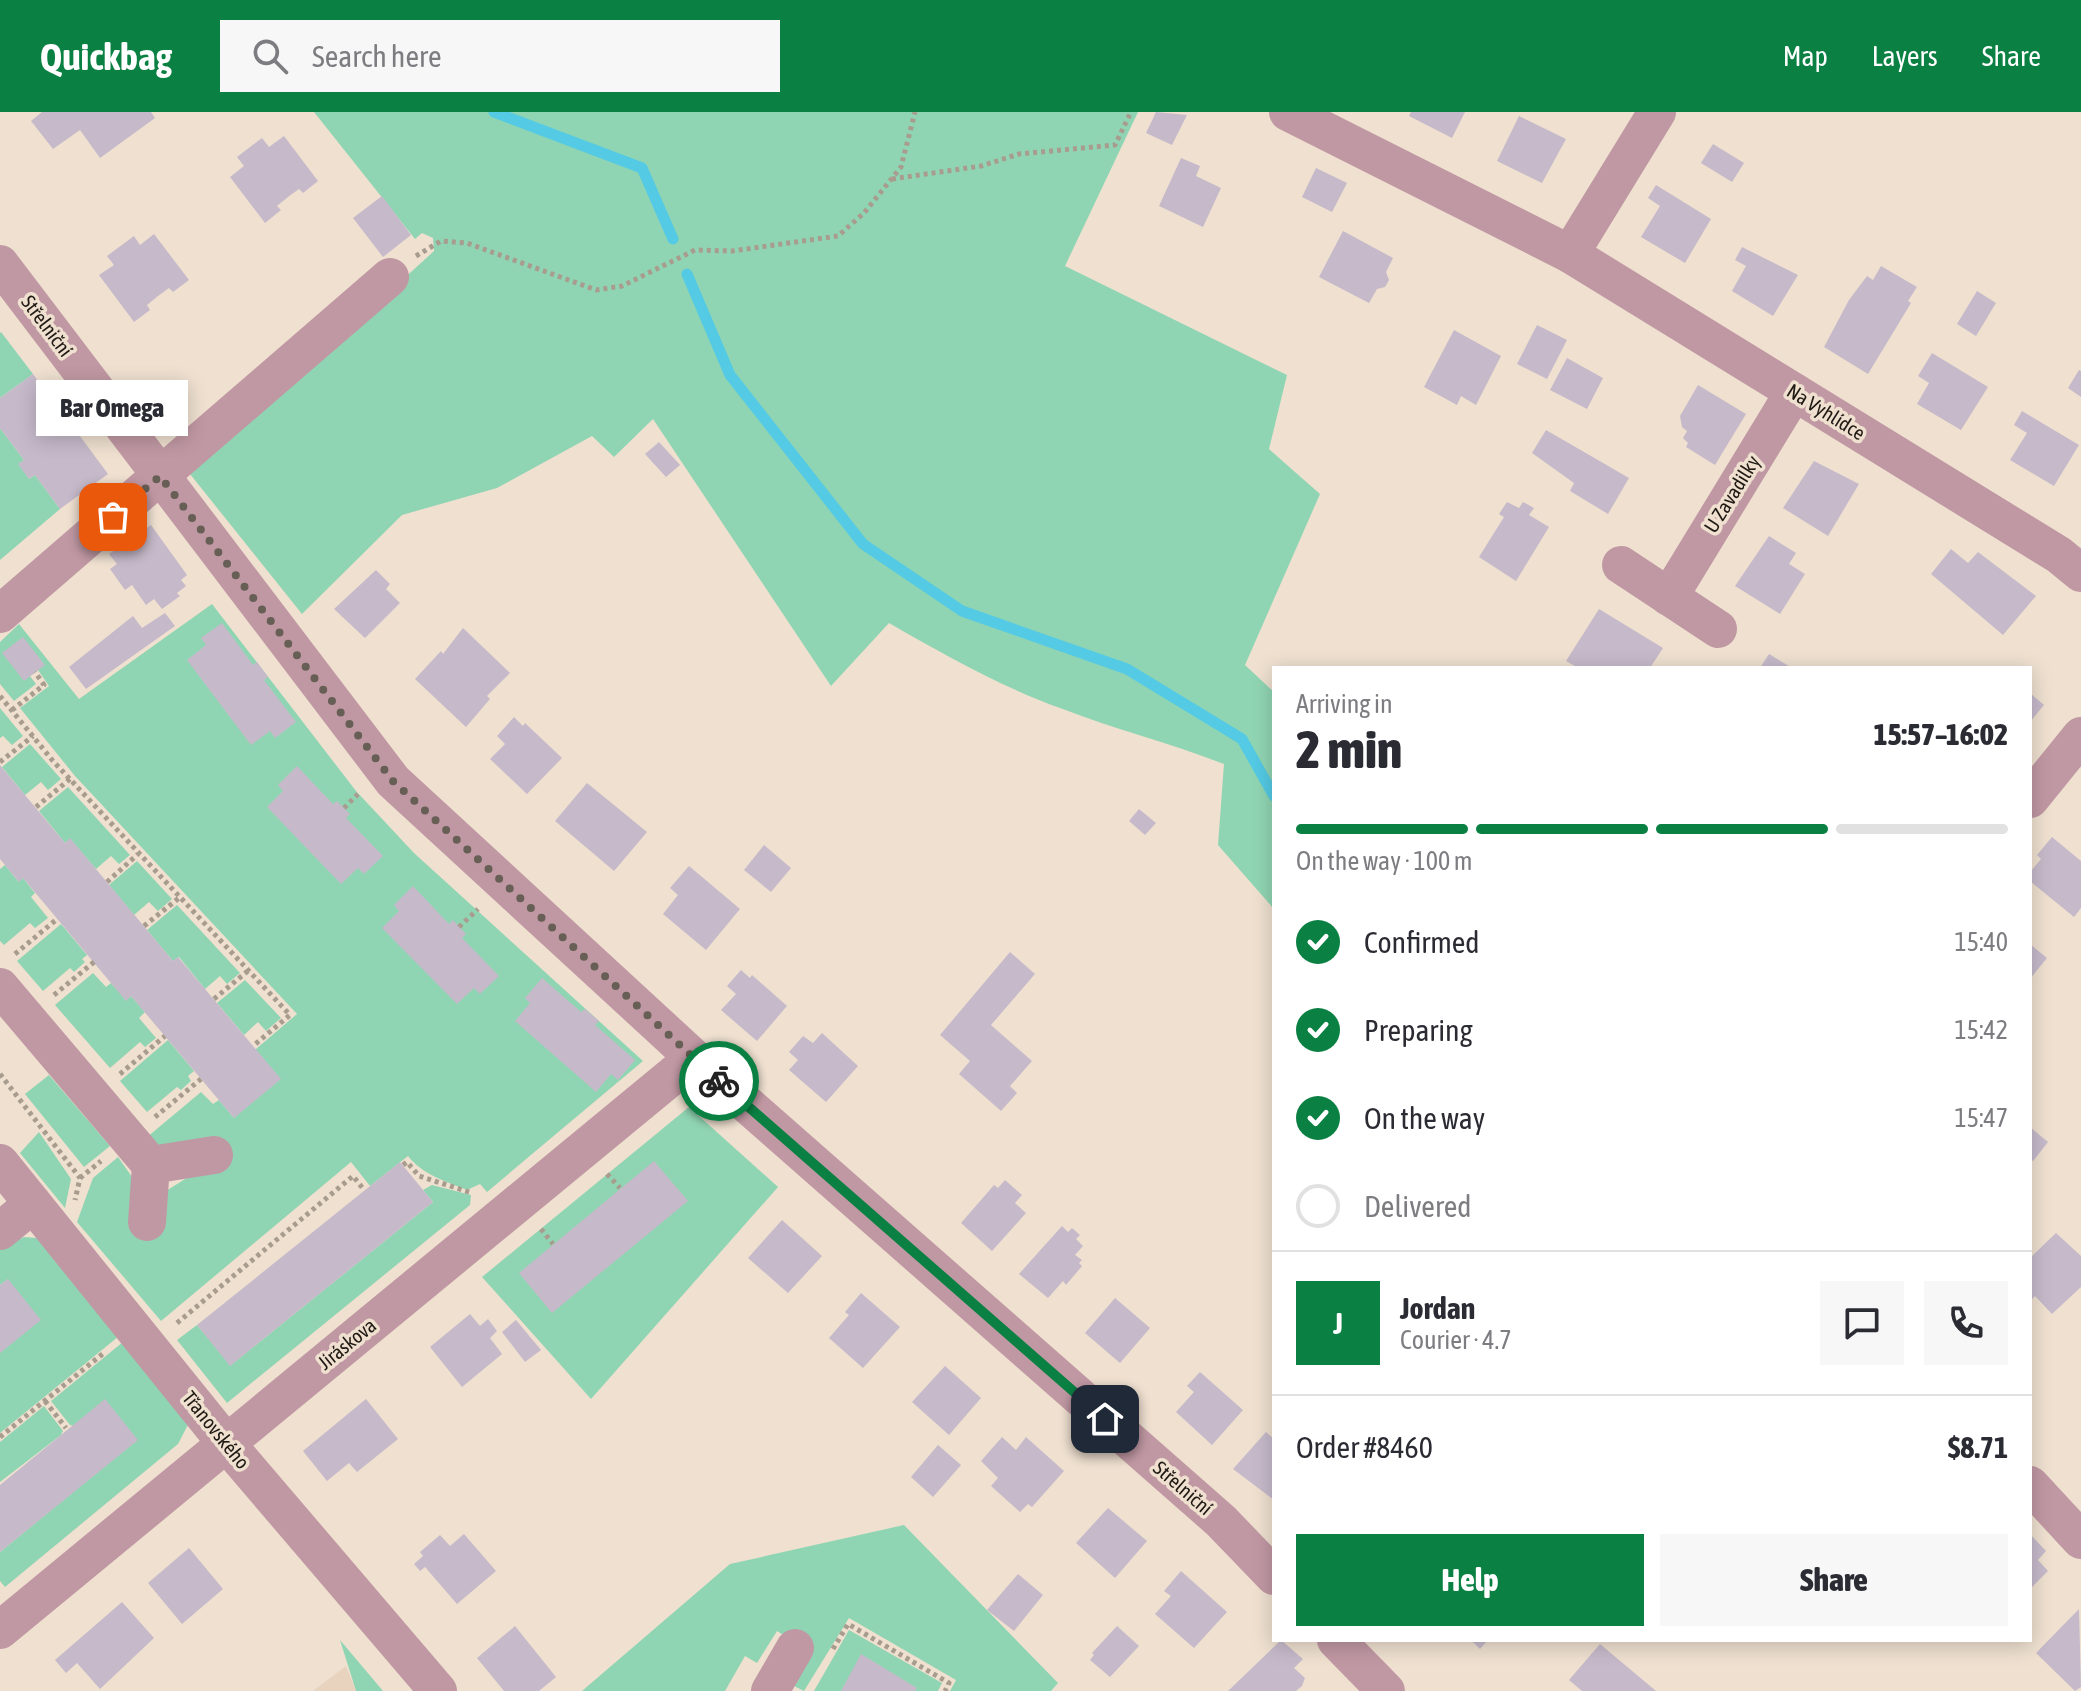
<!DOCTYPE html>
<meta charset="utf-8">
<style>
body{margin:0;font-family:"Asap Condensed",sans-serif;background:#f7f7f7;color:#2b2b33;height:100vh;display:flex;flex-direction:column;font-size:30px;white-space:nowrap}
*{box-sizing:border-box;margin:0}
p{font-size:26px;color:#7c7c81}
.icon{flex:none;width:44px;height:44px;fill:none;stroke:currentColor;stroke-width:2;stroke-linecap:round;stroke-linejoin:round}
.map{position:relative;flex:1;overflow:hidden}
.drawer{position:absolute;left:1272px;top:554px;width:760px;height:976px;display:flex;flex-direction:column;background:#fff;border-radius:0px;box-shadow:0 4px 20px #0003}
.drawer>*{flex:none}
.pin{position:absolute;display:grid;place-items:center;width:68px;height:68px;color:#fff;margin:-34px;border-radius:16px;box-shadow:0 4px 12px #0006}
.courier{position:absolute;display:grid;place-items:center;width:80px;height:80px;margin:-40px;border:6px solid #0b8043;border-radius:50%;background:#fff;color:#222;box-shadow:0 2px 10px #0007}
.bubble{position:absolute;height:56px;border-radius:0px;background:#fff;box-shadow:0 4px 20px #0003;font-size:26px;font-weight:800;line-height:56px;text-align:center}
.head em{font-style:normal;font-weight:800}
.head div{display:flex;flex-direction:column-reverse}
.head{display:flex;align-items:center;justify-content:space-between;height:136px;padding:0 24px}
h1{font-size:52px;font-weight:800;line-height:60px}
.bar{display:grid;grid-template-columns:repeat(4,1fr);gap:12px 8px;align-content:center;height:96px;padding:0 24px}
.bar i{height:10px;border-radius:6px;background:#e1e1e2}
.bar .selected{background:#0b8043}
.bar p{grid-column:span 4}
.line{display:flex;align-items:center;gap:20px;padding:0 24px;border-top:2px solid #e1e1e2}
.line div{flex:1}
.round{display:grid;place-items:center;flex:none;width:84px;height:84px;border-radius:0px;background:#f7f7f7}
ol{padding:0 24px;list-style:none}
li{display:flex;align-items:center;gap:24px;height:88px}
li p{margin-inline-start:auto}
li .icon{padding:8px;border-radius:50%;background:#0b8043;color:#fff;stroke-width:4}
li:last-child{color:#7c7c81}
li i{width:44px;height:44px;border:4px solid #e1e1e2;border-radius:50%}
.button{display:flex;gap:16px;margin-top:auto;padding:16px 24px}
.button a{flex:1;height:92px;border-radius:0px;background:#0b8043;color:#fff;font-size:32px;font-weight:800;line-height:92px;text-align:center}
.button a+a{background:#f7f7f7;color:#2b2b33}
header{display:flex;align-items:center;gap:48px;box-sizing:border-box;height:112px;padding:0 40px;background:#0b8043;color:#fff}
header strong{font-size:38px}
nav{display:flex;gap:44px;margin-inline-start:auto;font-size:28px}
.search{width:560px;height:72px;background:#f7f7f7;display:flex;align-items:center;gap:20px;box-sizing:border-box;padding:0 28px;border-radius:0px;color:#7c7c81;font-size:30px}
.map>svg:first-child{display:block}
</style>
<header>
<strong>Quickbag</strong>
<div class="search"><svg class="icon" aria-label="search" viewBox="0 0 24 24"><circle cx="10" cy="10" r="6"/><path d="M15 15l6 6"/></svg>Search here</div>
<nav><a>Map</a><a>Layers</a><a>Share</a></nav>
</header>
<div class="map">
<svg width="2081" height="1579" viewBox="0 0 2081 1579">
<rect width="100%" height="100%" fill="#efe0d0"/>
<!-- built -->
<path fill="#e7d3be" d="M346,1554l10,25h-43z"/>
<!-- green -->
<g fill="#90d5b3">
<path d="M314,0h824l-73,154 222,109 -18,74 51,45 -75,171 29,27v217l-56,-64 6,-81c-54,-21 -110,-35 -164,-56 -61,-22 -115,-53 -171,-85l-58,63 -178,-267 -39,38 -22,-21 -95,52 -95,27 -100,99 -112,-140 244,-223 -1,-13 -11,-5 -7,6z"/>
<path d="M1,220l32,42 -33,24v-65z"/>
<path d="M0,316l24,32 -5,4 10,15 6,-4 25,34 -60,51z"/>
<path d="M212,492l144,187 58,62 229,208 -156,131 -7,-8 -13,6c-22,-9 -44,-15 -59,-34l-38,30 -19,-24 -190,159 -84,-99 16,-44 25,-21 19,27 24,10 29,-18 -24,-26 -20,-12 55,-46 12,12 6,-4 15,18 22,-69 41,-35 -222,-238 -55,-68 29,-22 -11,-16 -8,6 6,8 -22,17 -14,-17v-42l19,-18 60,75z"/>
<path d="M0,596l23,28 -11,9 -9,-9 -3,2z"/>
<path d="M30,632l31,35 -13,11 -7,-8 -16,13 -23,-28z"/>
<path d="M68,675l62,68 -11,9 -8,-8 -15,13 -26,-30 -5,4 -26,-32z"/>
<path d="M137,749l35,38 -14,12 -9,-9 -15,13 -25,-30z"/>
<path d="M5,753l13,16 5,-3 12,15 -4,4 17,21 -13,10 -5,-5 -26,22 -4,-4v-72z"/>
<path d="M177,793l63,68 -13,11 -7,-8 -15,13 -26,-32 -6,4 -26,-31z"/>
<path d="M61,812l26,31 -5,4 3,3 -11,10 -4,-4 -27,23 -26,-30z"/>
<path d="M93,861l13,14 5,-4 15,17 5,-4 14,16 -6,6 17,20 -11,9 -5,-5 -30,26 -55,-63z"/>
<path d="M245,868l36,38 -15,13 -8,-9 -14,13 -27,-32z"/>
<path d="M168,928l26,31 -6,5 3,5 -10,9 -4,-3 -30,25 -27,-31z"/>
<path d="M49,963l61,71 -26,21 -59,-73z"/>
<path d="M689,995l89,80 -187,212 -109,-122z"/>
<path d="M39,1020l32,47 -6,29 -45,-55z"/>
<path d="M432,1073l39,10 -1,10 -243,198 -50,-63 20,-15 34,40 202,-163 -10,-12z"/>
<path d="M24,1125l13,1 87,94 -124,101v-80l8,-74 -8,6v-37z"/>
<path d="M129,1225l65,76 -16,31 -173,143 -5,-6v-29l137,-112 -67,-15 -19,-24z"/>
<path d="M44,1294l19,25 -2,4 -61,47v-40z"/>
<path d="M904,1413l154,158 -7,8h-101l6,-11 -107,-62 -45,73 -10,-5 19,-33 -36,-22 -20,32 -12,-7 -20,35h-143l148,-127z"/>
<path d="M849,1518l93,53 -4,8h-124z"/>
<path d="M340,1528l43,51h-27z"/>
</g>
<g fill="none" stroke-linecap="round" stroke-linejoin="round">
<!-- stream -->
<g stroke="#54cae4" stroke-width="11">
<path d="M494,0l148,56 31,71"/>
<path d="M687,162l43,101 133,169 99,67 165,58 115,70 32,57"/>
</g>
</g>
<!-- building -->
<g fill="#c6baca">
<path d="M42,0h109l4,6 -55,40 -20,-28 -27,19 -22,-28z"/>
<path d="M1156,0l31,3 -15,30 -26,-12z"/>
<path d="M1411,0h54l-13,26 -43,-22z"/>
<path d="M1519,4l47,23 -24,44 -45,-22z"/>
<path d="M284,24l34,45 -15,12 -4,-4 -11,8 -11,9 4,4 -16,13 -35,-46 14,-11 -7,-9 13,-10 12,-9 7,9z"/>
<path d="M1713,32l31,19 -12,19 -31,-19z"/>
<path d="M1181,46l19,8 -4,10 25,12 -18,39 -44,-21z"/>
<path d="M1316,56l31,15 -15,29 -30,-15z"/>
<path d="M1656,73l55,34 -26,44 -44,-26 19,-31 -12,-8z"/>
<path d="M382,84l29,39 -28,22 -30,-39z"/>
<path d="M1343,119l50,27 -7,14 3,8 -4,7 -8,2 -8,14 -50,-26z"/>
<path d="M154,122l35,46 -16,12 -4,-4 -11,8 -11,9 3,5 -16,12 -35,-47 15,-10 -7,-9 27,-20 6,9z"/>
<path d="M1742,135l56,28 -25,41 -41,-25 14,-25 -11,-6z"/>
<path d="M1881,154l36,21 -9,14 3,2 -43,71 -44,-27 25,-47 18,-24 6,4z"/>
<path d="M1977,179l19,12 -20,33 -19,-12z"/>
<path d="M1537,213l30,15 -20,39 -30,-15z"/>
<path d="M1454,218l47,26 -25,49 -15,-9 -4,9 -33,-18z"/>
<path d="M1932,241l56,34 -27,43 -44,-26 12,-21 -11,-7z"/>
<path d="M1567,246l36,20 -16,31 -37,-19z"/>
<path d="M2079,258l2,1v26l-13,-9z"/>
<path d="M33,262l31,42 5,-3 11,16 -3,3 31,42 -48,35 -25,-34 -6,4 -11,-15 6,-4 -24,-32v-30z"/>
<path d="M1698,273l48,29 -31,51 -29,-18 2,-4 -5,-5 4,-7 -5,-4 -2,-11z"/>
<path d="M2022,299l57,34 -25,41 -44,-26 17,-27 -13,-8z"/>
<path d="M1546,318l83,48 -21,36 -38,-23 4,-8 -42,-30z"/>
<path d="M659,330l21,23 -14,12 -21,-23z"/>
<path d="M1814,349l45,23 -31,52 -45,-28z"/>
<path d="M1507,390l12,6 4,-6 11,6 -5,7 20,12 -33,54 -37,-24 25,-40 -5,-3z"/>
<path d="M151,413l36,50 -6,5 5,6 -9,7 3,3 -18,13 -8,-10 -8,6 -14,-20 -7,5 -15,-21 7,-5 -8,-10z"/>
<path d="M1769,424l27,17 -7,11 16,10 -25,40 -45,-28z"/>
<path d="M1951,437l17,14 10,-11 58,44 -33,39 -72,-61z"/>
<path d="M376,458l14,14 -4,5 14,14 -35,35 -31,-29z"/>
<path d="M1599,497l64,39 -13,20h-72l-12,-7z"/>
<path d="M165,501l10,13 -89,63 -17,-22 64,-51 9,12z"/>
<path d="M222,511l31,42 4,-3 11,15 -4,3 32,42 -21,16 -5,-7 -19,14 -64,-85 19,-15 -5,-7z"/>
<path d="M463,516l47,45 -23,23 3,3 -24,28 -51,-48 26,-28 2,3z"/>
<path d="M23,525l22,28 -21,16 -22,-28z"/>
<path d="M1769,542l23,14h-32z"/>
<path d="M2030,581l14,12 -14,17z"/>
<path d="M514,605l9,9 2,-3 37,35 -35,36 -37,-35 15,-15 -8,-8z"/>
<path d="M0,653l65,78 5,-5 103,123 5,-4 103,122 -47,39 -103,-122 -5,5 -103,-123 -4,4 -19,-23z"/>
<path d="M297,654l36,38 4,-3 13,13 -4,4 37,38 -19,18 -6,-6 -17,16 -74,-77 16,-16 -5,-6z"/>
<path d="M587,671l60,49 -33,39 -59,-50z"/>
<path d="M1139,697l17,14 -11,12 -16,-14z"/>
<path d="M2052,725l29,24v47l-7,9 -44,-36v-9l11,-13 -4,-4z"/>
<path d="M764,733l27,23 -20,24 -27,-22z"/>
<path d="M689,754l51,43 -34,41 -43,-36 15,-19 -8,-7z"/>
<path d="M413,774l36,38 4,-4 13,14 -4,4 37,38 -19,18 -6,-6 -17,16 -75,-76 17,-17 -5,-6z"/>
<path d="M2030,832l17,14 -17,21z"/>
<path d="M1010,840l25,22 -44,51 41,36 -22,25 7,7 -16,18 -42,-37 11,-13 -30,-26z"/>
<path d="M741,858l9,8 2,-3 35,31 -30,35 -36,-31 15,-16 -9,-8z"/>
<path d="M542,866l39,34 4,-3 14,12 -4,4 40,35 -17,20 -7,-6 -15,18 -81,-71 15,-18 -5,-5z"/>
<path d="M822,921l36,33 -32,36 -37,-32 9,-10 -9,-8 14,-16 10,7z"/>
<path d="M2030,1015l18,15 -15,19 -3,-2z"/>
<path d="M654,1049l34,40 -136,112 -33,-40z"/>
<path d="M400,1050l33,40 -203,164 -33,-41z"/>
<path d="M1005,1068l17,15 -7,8 11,10 -34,38 -31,-28 33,-38 4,3z"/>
<path d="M782,1108l40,36 -34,37 -40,-35z"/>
<path d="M1062,1114l6,6 4,-4 8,7 -4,4 7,7 -8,9 7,5 -3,3 3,3 -16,19 -3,-4 -15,17 -29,-24z"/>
<path d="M2056,1121l25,23v31l-29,27 -17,-18 -5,5v-43z"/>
<path d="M8,1167l33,41 -41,33v-68z"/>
<path d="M861,1181l39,34 -37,41 -34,-30 20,-23 -4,-3z"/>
<path d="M1115,1186l35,30 -30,35 -35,-30z"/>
<path d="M470,1202l10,12 8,-7 9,12 -7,7 12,16 -40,33 -32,-40z"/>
<path d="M516,1208l25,30 -16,12 -23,-30z"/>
<path d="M945,1254l36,32 -32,37 -37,-33z"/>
<path d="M1200,1260l43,38 -31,35 -36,-33 18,-20 -7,-6z"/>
<path d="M105,1287l33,41 -138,112v-67z"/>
<path d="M366,1287l32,40 -41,33 -8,-9 -22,18 -24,-30z"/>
<path d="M1266,1320l8,7v61l-41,-31z"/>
<path d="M1002,1325l14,13 10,-13 38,34 -32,36 -4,-3 -8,8 -29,-26 7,-8 -17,-17z"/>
<path d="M938,1333l23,20 -28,32 -22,-20z"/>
<path d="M1108,1396l39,33 -32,37 -39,-35z"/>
<path d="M464,1422l32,37 -39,33 -32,-37 -5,4 -6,-7 9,-8 -3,-4 20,-17 10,11z"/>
<path d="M2030,1422l16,17 -8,9 10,11 -18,18z"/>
<path d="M189,1436l34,41 -41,35 -34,-41z"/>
<path d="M1181,1459l46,41 -33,36 -39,-34 16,-18 -7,-5z"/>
<path d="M1018,1462l25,21 -29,36 -27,-21z"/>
<path d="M122,1490l32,36 -54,51 -23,-26 -11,10 -11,-13z"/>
<path d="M2079,1497l2,78 -6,4 -39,-38z"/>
<path d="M515,1514l41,51 -17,14h-35l-27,-33z"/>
<path d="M1117,1514l22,20 -29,31 -20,-17 4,-5 -2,-2z"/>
<path d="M1281,1528l22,19 -9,9 11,10 -3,8 -6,5h-68z"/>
<path d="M1471,1528h17l-8,9z"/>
<path d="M1600,1532l56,47h-74l-13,-11z"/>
<path d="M861,1542l56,34 -2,3h-74z"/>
</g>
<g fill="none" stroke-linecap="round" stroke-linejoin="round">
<!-- path -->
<g stroke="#a89c8f" stroke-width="5" stroke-dasharray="4 4" stroke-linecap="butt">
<path d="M892,67l89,-13 38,-12 96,-9 16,-33"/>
<path d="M416,144l25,-15 26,2 129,47 26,-4 73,-36 37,1 106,-15 26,-23 37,-46 14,-55"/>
<path d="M0,584l53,65 237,254 -37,31"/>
<path d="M12,598l32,-25 -9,-13"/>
<path d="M0,650l33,-26"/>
<path d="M36,695l34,-28"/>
<path d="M344,696l14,-14"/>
<path d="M107,770l31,-28"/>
<path d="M144,814l35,-28"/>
<path d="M459,815l19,-18"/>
<path d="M15,842l42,-35"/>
<path d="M54,883l40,-33"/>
<path d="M214,887l35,-29"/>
<path d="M0,962l80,104 -5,22"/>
<path d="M120,962l45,-38"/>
<path d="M155,1005l46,-38"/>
<path d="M403,1053l4,-3 12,14 53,17"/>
<path d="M607,1062l13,14"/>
<path d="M80,1066l21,-17"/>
<path d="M541,1117l12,15"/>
<path d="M177,1211l176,-147 11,14"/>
<path d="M45,1289l21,27"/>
<path d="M0,1325l105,-85"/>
<path d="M833,1537l15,-25 101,59 -4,8"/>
</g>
<!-- minor -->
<g stroke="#c098a3" stroke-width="38">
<path d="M1288,0l282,142 489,301 22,18"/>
<path d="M1570,142l87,-142"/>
<path d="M0,152l393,517 301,277 527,463 53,55"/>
<path d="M1621,453l97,64"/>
<path d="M1669,485l125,-205"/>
<path d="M0,502l390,-337"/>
<path d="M2030,687l51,-63"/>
<path d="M0,875l151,178 63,-10"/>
<path d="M0,1051l226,280 212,248"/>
<path d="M147,1110l4,-57"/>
<path d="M0,1119l33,-27"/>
<path d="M2030,1373l51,55"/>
<path d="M0,1518l694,-572"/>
<path d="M1336,1528l50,51"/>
<path d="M770,1579l25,-43"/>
</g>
</g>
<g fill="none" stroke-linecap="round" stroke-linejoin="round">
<!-- done -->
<path stroke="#675f55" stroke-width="8" stroke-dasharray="0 14.4" d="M113,405l47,-41 233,305 326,300"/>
<!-- route -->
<path stroke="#0b8043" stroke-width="10" d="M719,969l386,338"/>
</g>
<g text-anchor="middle" stroke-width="7" stroke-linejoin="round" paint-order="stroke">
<!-- street labels -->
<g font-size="20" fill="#1e1913" stroke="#efe0d0">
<text transform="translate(47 214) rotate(53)" y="7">Střelniční</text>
<text transform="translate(1826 300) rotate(32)" y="7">Na Vyhlídce</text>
<text transform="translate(1732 382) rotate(-58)" y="7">U Zavadilky</text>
<text transform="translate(347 1232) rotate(-39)" y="7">Jiráskova</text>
<text transform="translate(216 1318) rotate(51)" y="7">Třanovského</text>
<text transform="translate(1183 1376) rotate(41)" y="7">Střelniční</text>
</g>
</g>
</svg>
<div class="pin" style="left:113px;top:405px;background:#ea580c"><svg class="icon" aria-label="bag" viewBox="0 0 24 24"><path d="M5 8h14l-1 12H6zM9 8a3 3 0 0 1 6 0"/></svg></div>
<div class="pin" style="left:1105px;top:1307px;background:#1f2937"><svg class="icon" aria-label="home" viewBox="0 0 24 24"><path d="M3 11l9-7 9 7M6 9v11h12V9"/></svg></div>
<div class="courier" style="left:719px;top:969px"><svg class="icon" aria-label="bike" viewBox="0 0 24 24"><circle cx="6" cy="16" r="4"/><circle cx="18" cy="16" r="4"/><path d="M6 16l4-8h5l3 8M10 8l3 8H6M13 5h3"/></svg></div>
<div class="bubble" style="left:36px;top:268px;width:152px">Bar Omega</div>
<section class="drawer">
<div class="head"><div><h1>2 min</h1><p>Arriving in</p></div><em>15:57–16:02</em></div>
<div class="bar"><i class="selected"></i><i class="selected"></i><i class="selected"></i><i></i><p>On the way · 100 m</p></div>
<ol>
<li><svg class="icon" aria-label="check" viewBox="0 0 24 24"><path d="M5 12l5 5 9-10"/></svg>Confirmed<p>15:40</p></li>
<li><svg class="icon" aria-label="check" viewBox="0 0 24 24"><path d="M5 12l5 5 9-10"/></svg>Preparing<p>15:42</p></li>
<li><svg class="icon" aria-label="check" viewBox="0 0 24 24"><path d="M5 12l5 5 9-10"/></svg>On the way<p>15:47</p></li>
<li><i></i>Delivered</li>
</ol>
<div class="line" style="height:144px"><b class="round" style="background:#0b8043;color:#fff">J</b><div><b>Jordan</b><p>Courier · 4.7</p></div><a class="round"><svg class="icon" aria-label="chat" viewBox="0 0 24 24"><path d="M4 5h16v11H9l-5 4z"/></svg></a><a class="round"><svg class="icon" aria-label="phone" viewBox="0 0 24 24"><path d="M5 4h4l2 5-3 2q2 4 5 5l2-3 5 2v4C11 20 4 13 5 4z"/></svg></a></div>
<div class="line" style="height:104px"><div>Order #8460</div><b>$8.71</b></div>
<div class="button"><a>Help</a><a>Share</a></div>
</section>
</div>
